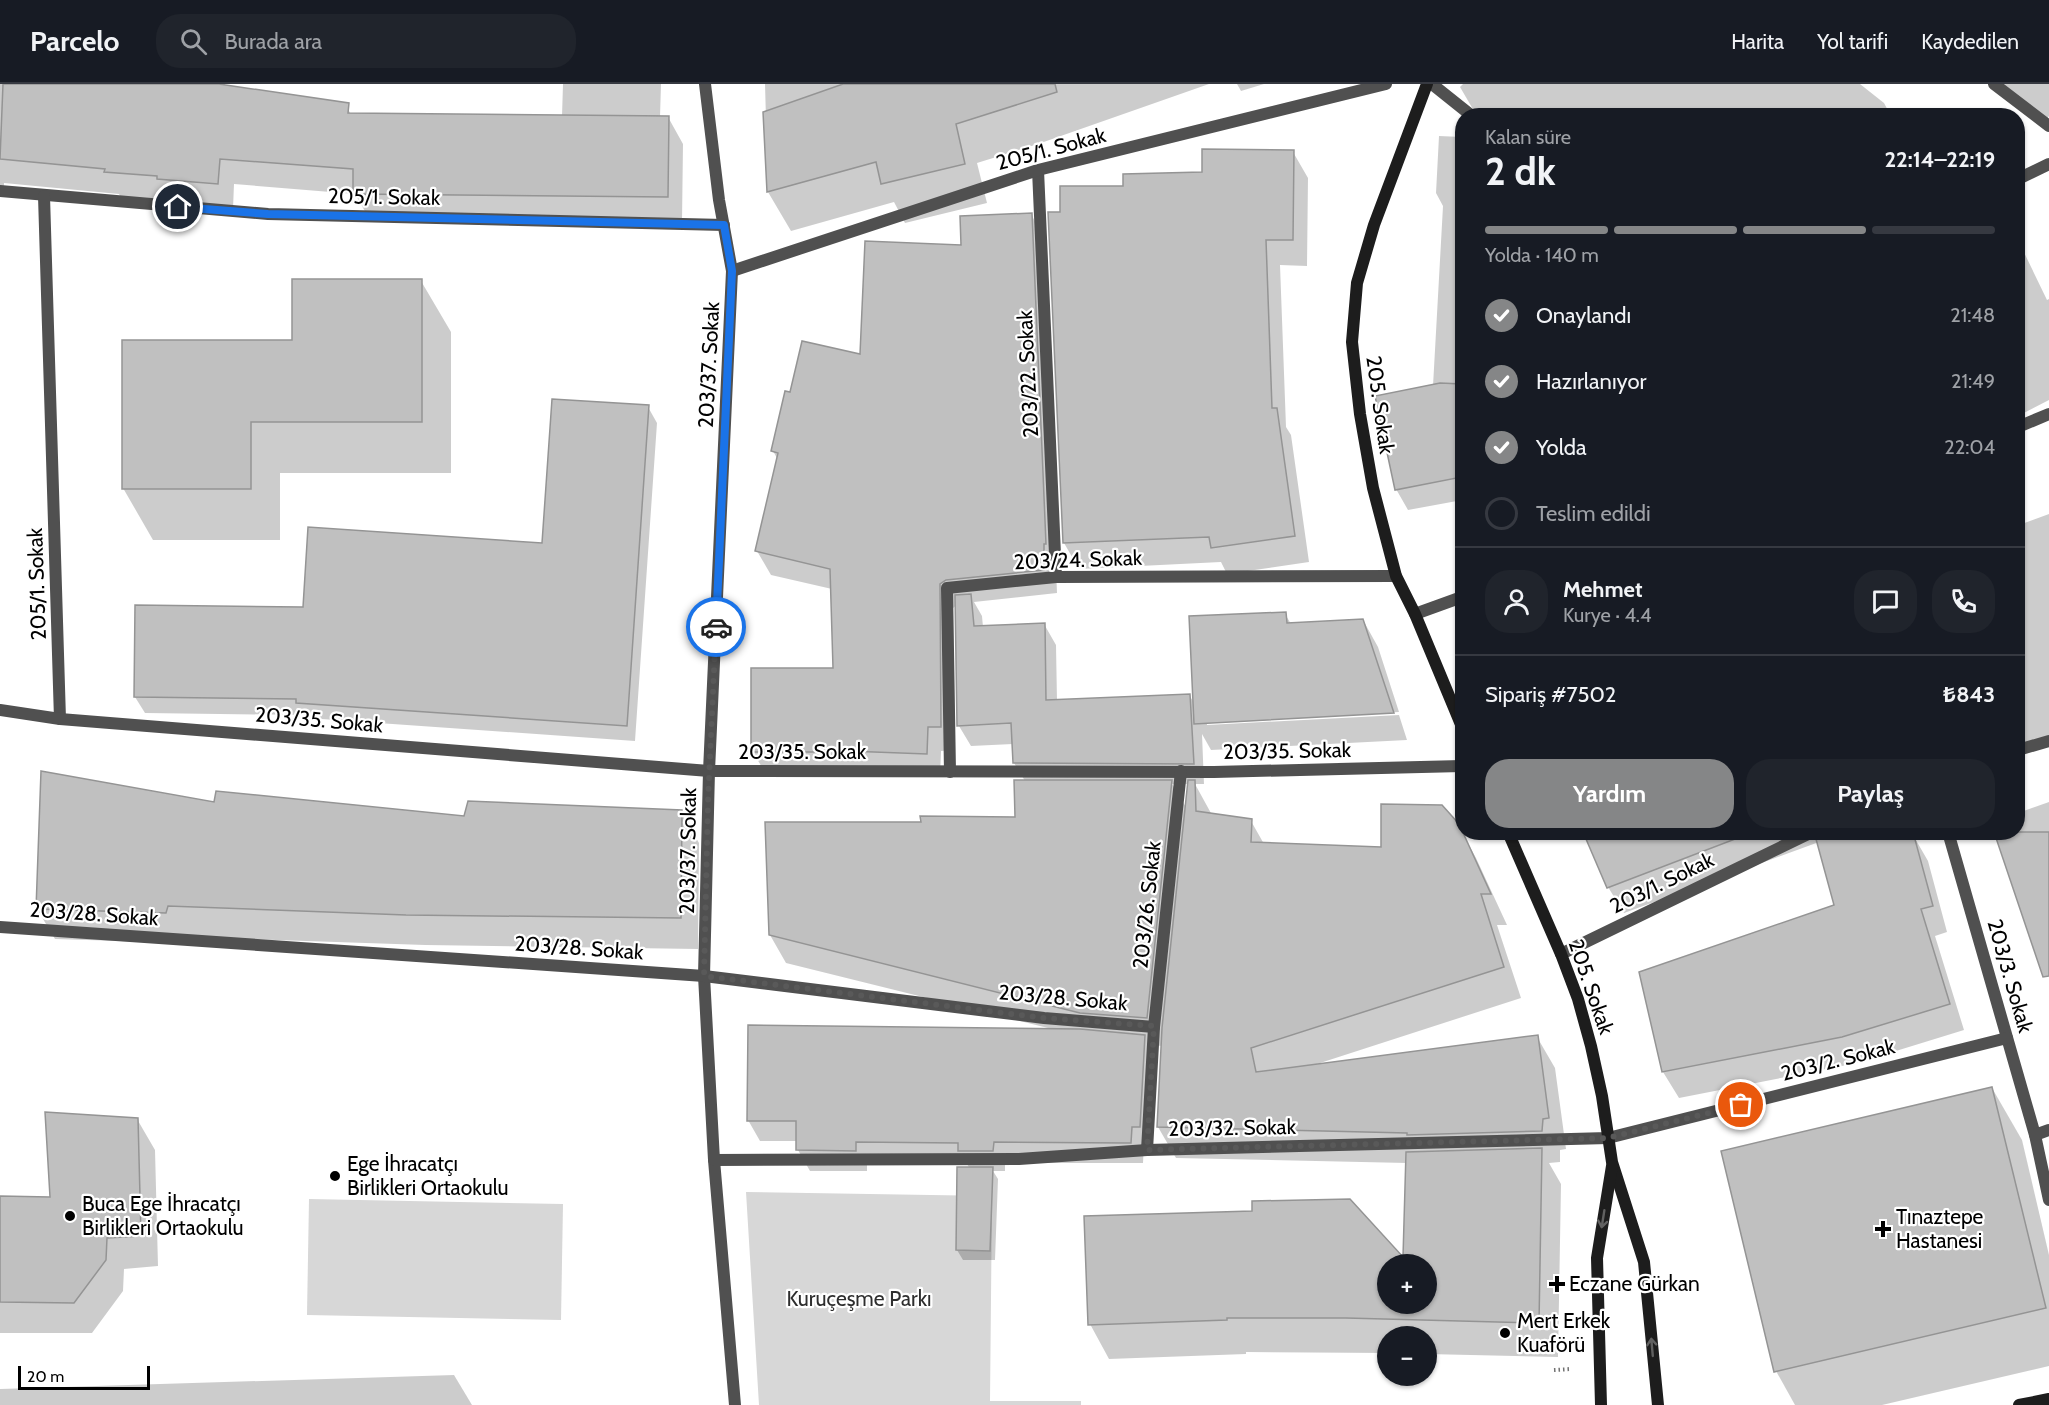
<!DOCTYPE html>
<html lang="tr">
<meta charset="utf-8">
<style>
body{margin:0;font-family:Cabin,sans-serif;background:#20242c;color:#f1f3f6;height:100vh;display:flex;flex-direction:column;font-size:22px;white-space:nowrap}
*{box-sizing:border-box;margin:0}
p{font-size:20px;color:#9ea1a6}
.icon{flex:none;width:33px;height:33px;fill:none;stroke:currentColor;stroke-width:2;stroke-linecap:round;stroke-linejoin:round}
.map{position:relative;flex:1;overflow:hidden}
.details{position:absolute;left:1455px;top:24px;width:570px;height:732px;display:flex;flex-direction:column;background:#171b24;border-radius:24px;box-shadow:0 2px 4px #0004}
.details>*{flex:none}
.buttons{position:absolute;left:1377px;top:1170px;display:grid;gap:12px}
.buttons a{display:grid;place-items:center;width:60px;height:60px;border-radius:50%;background:#171b24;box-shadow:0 2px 4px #0004;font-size:30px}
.scale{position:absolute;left:18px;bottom:15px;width:132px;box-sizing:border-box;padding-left:6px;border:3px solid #000;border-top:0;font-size:16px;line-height:21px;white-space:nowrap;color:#000;-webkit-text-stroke:4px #fff;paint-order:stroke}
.pin{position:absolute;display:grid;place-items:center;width:51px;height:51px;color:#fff;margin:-26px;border:3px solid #fff;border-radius:50%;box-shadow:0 2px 6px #0007}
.courier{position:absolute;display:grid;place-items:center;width:60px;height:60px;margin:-30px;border:4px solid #1a73e8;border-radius:50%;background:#fff;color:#222;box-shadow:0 2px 8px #0007}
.headline em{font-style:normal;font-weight:700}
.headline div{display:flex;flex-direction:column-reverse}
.headline{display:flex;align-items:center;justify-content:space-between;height:102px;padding:0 30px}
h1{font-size:39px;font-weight:700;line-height:45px}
.bar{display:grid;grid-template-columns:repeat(4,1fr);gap:9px 6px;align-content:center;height:72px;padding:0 30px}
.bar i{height:8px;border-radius:4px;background:#363941}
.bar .selected{background:#858687}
.bar p{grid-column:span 4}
.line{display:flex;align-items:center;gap:15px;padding:0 30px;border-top:2px solid #363941}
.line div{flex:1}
.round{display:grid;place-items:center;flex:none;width:63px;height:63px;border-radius:24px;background:#20242c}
ol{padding:0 30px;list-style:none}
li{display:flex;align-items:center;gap:18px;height:66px}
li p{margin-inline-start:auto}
li .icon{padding:6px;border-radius:50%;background:#858687;color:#fff;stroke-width:4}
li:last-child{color:#9ea1a6}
li i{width:33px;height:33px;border:3px solid #363941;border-radius:50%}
.primary-button{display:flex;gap:12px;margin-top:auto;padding:12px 30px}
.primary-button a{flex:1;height:69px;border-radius:24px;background:#858687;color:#fff;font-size:24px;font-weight:700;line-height:69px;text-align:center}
.primary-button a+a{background:#20242c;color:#f1f3f6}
header{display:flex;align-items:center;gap:36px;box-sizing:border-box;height:84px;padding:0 30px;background:#171b24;border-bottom:2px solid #363941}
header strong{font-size:28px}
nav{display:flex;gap:33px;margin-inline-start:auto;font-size:21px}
.search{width:420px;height:54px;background:#20242c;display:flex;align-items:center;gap:15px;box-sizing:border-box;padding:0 21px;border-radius:24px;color:#9ea1a6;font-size:22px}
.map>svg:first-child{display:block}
</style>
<header>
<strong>Parcelo</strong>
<div class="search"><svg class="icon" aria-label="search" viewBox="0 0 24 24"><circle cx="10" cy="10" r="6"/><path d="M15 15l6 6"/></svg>Burada ara</div>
<nav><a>Harita</a><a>Yol tarifi</a><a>Kaydedilen</a></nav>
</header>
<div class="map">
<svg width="2049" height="1321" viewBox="0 0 2049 1321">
<rect width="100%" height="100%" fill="#fff"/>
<!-- green -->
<g fill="#d7d7d7">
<path d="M746,1108l246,4 -2,205h91v4h-322z"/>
<path d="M309,1115l254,5 -2,116 -254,-5z"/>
</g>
<!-- shadow -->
<g fill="#0003" fill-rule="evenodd">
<path d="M0,0h219l128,24 4,6 211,2 1,-32h98l-1,33h8l15,27 -1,78 -312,-2 -15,-26 -121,-10 -1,25 -112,-11 -2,-4 -115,-11v6h-4z"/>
<path d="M765,0h444l-171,60 -61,19 10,40 -82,20 -11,-21 -103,29 -23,-39z"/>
<path d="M1237,0h27l-23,7z"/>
<path d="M1463,0h397l24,19 7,13h-411l-6,-5 -14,-24z"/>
<path d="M1991,0h58v32l-6,8z"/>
<path d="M1439,52l23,1v378l-5,-14 -49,9 -12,-21 37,-103 10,-180 -7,-13z"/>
<path d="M1293,68l15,26 -1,88 -27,-1 6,162 5,8 18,127 -82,12 -6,-12 -142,7 -15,-26 -3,-330 64,-26 78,-14z"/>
<path d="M1031,130l13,24 13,355 -83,9 8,14 1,11 61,-3 12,21 1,56 132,-6 6,9 90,-90 6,10 72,-4 15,27 21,65 -192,10v3l192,-10 8,25 -196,10 -9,-16 2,50h-9l17,31 39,6 13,23 119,5 75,-24 18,33 31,67h-10l24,73 -204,66 220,-27 18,31 11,81 -6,1v12l-11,1 12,21 -3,173 -132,-3v-18h-38v17l-142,-1v2l-137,5 -19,-35 315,-63 2,-98 -231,-5 -18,-31 5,-81 -14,-1 -6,118h-138v8h-12l5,8 -3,81h-32l-6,-10 13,-81 -3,-5 -100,-1v8h-57l-12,-21v-9h-38l-12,-21 304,-91 -266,-66 -16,-28 152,-111 95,-5 8,-38 -11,-18 -1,-19 -42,2 -12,-20 -2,-121 -4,3 1,142 -13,1 -1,26 -173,-1 -14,-24 82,-83 -3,-80 -61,-14 -14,-24 21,-91 -5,-9 18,-57 70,-38 101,-110zM1172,700h17l-2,25zM1388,1180h38v40h-38z"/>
<path d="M2018,156l29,60 2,-1v101l-31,16z"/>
<path d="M421,197l30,51v141h-171v67h-127l-30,-52 171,-146z"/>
<path d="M648,323l9,16 -22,318 -328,-23 -3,-3 -159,-2 -10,-16 169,-89 239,-63z"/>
<path d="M2049,430v223l-31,12v-217l3,-1 -2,-6z"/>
<path d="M2049,718v146l-31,-116v-19z"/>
<path d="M215,720l250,14 216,-6 18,31 -1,106 -273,-4 -240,-8 -2,6 -128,-4 -18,-30z"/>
<path d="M1584,748h317l12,3 15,26 19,71 -12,4 29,94 -107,33 -178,35 -16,-26 172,-166 -16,-64 -195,71 -16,-26z"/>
<path d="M1992,1004l30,52 27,115v111l-167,39h-87l-19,-34z"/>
<path d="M137,1035l18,31 3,116 -34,3 -1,22 -31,42h-92v-135l52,1z"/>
<path d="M454,1291l18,30h-472v-16z"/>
</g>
<!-- building -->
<g fill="#c0c0c0" stroke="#949494" stroke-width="1.5" fill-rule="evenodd">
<path d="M3,0h216l130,19 -1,10 321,3 -1,81 -315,-3v-25l-133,-10 -2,25 -61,-5v-3l-53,-4 1,-3 -105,-10z"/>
<path d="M843,0h212l2,8 -101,32 9,40 -84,20 -5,-22 -109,30 -4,-80z"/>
<path d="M1202,65l92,1 -1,90h-27l6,168h5l18,128 -84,12 -2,-11 -146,6 -15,-331h12v-26h63v-12l79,-2z"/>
<path d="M1032,129l14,331h-2v26l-98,10 -6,4 1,143h-13l-1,27 -106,-4v2h-70v-84h82l-3,-99 -75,-18 23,-98 -7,-2 14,-60 5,1 12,-51 58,13 5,-113 96,4 -1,-29z"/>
<path d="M292,195h130v143h-171v67h-129v-149h170z"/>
<path d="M1440,299l22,1v93l-67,13 -20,-94z"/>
<path d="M552,315l97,6 -22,321 -331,-23v-4l-162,-2 1,-92 168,2 5,-80 234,16z"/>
<path d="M971,510l3,32 71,-3 1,77 144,-6 4,70 -181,-1 -2,-40 -54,3 -2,-131z"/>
<path d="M1286,528l1,11 76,-4 31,94 -200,11 -5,-108z"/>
<path d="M41,687l173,31 2,-11 248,25 4,-15 214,9 -1,108 -275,-3 -238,-9 -2,7 -130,-4z"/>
<path d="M1014,696h158l-25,238 -67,-5 -311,-78 -4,-113h156l-1,-6 95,1z"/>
<path d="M1188,696h7l1,31 56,8 -1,23 130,5v-43l61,1 17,19 32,70h-10l23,73 -253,81 5,24 282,-37 11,83 -6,1 -1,12 -135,4v-2l-250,-6 5,-99z"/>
<path d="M1583,748h160v4l-136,52z"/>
<path d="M1820,748h93l20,74 -12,3 29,95 -108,33 -180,35 -23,-100 195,-67 -18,-66z"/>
<path d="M1994,748h55v144l-6,1z"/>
<path d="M748,941l332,4 65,6 -5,92h-8l-1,16h-6l-131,-1 -1,9h-35v-8l-102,-1v9l-60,-1v-29h-49z"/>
<path d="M1992,1003l54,221 -272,64 -53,-221z"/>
<path d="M45,1028l93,6 3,118 -34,2 -1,22 -32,43 -74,-1v-106l50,1z"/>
<path d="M1542,1064l-3,175 -193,-5h-119v2l-139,5 -4,-109 168,-5v-10l98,-2 53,58 3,-105zM1388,1180h38v40h-38z"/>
<path d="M957,1083h36l-3,84 -34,-1z"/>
</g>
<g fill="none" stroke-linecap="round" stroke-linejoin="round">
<!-- path -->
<path stroke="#727272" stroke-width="4" stroke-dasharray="1.5 3" stroke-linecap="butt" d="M1554,1286l17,-1"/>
<!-- minor -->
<g stroke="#505050" stroke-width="12">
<path d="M705,0l14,116 13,71 -23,500 -5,205 10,184 21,245"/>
<path d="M1432,0l40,32"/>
<path d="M1994,0l55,42"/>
<path d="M1038,86l18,407"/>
<path d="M2018,95l31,-15"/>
<path d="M0,107l268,23 456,11"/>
<path d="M44,112l16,523"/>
<path d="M732,187l306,-101 348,-86"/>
<path d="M2018,343l31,-13"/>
<path d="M1415,530l47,-17"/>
<path d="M0,626l60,9 649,52 505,1 248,-6"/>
<path d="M2018,666l31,-9"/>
<path d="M950,688l-3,-184 109,-11 340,-1"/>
<path d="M1948,748l87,303 14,65"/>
<path d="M0,843l704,49 340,42 110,9"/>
<path d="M1561,870l251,-122"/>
<path d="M2035,1051l14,-5"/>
<path d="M1147,1066l7,-123 27,-256"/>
<path d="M714,1076l305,-1 128,-9 461,-12 399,-100"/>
</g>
<!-- secondary -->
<g stroke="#1d1d1d" stroke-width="12">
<path d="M1427,0l-53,141 -17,58 -5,59 8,72 13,74 23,88 19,38 47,113"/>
<path d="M1508,748l53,122 17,45 13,47 11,50 10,66 32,100 14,143"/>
<path d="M1601,1321l-4,-147 15,-92"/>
<path d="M2019,1321l30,-6"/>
</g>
</g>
<!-- one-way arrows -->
<defs><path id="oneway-shaft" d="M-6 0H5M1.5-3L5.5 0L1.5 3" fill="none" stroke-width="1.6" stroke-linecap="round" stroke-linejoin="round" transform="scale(1.5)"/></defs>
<g stroke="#616161">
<use href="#oneway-shaft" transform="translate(1603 1135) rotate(99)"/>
<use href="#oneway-shaft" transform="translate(1652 1263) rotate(-95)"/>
</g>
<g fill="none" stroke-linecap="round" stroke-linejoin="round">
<!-- done -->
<path stroke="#595959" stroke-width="6" stroke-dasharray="0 10.8" d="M716,543l-8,174 -4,175 340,42 110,8 -7,124 461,-12 133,-33"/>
<!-- route -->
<path stroke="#1a73e8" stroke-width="8" d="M178,123l90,7 456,11 8,46 -16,356"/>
</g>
<!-- markers -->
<g fill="#000" stroke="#fff" stroke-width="2">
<circle cx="335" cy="1092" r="6"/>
<circle cx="70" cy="1132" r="6"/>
<path d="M1880 1136h6v6h6v6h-6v6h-6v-6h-6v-6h6z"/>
<path d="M1554 1191h6v6h6v6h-6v6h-6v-6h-6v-6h6z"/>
<circle cx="1505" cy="1249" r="6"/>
</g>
<g text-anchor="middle" stroke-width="4.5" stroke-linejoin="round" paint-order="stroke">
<!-- street labels -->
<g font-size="21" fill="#000" stroke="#fff">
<text transform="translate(1051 65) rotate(-15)" y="7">205/1. Sokak</text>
<text transform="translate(384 113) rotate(1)" y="7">205/1. Sokak</text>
<text transform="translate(709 281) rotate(-87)" y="7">203/37. Sokak</text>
<text transform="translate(1028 290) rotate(-93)" y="7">203/22. Sokak</text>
<text transform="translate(1380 321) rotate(82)" y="7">205. Sokak</text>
<text transform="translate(1078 476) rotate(-2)" y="7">203/24. Sokak</text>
<text transform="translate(37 500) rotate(-92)" y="7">205/1. Sokak</text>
<text transform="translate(319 636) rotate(5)" y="7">203/35. Sokak</text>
<text transform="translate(1287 667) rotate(-1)" y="7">203/35. Sokak</text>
<text x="802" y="675">203/35. Sokak</text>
<text transform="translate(688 767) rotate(-89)" y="7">203/37. Sokak</text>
<text transform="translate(1662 799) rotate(-26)" y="7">203/1. Sokak</text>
<text transform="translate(1147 821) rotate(-84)" y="7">203/26. Sokak</text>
<text transform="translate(94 830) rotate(4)" y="7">203/28. Sokak</text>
<text transform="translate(579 864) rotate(4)" y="7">203/28. Sokak</text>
<text transform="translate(2010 892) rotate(74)" y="7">203/3. Sokak</text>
<text transform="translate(1591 903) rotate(71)" y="7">205. Sokak</text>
<text transform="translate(1063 914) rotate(5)" y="7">203/28. Sokak</text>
<text transform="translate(1838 976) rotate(-14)" y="7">203/2. Sokak</text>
<text transform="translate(1232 1044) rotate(-1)" y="7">203/32. Sokak</text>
</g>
<!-- poi labels -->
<g font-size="21" fill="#000" stroke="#fff" text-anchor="start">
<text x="347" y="1087">Ege İhracatçı<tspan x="347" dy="24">Birlikleri Ortaokulu</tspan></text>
<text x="82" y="1127">Buca Ege İhracatçı<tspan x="82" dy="24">Birlikleri Ortaokulu</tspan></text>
<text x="1896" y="1140">Tınaztepe<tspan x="1896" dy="24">Hastanesi</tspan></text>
<text x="1569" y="1207">Eczane Gürkan</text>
<text x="1517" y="1244">Mert Erkek<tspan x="1517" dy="24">Kuaförü</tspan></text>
</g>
<!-- park labels -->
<g font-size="21" fill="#2e2e2e" stroke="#fff">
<text x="859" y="1222">Kuruçeşme Parkı</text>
</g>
</g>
</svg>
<div class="buttons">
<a>+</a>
<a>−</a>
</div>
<div class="scale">20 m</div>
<div class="pin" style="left:1741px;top:1021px;background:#ea580c"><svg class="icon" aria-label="bag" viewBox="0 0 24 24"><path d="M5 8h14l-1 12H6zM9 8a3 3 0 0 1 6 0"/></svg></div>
<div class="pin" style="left:178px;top:123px;background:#1f2937"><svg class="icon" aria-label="home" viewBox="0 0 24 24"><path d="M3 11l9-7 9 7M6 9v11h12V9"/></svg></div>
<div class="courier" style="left:716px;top:543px"><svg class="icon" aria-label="car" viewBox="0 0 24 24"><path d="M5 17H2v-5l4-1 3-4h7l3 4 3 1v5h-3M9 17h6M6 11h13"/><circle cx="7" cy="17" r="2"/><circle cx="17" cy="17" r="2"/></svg></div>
<section class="details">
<div class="headline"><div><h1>2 dk</h1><p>Kalan süre</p></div><em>22:14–22:19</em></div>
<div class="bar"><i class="selected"></i><i class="selected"></i><i class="selected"></i><i></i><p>Yolda · 140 m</p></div>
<ol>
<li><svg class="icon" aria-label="check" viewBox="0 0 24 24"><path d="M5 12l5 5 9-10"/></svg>Onaylandı<p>21:48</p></li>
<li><svg class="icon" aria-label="check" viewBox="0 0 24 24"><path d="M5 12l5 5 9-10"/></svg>Hazırlanıyor<p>21:49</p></li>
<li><svg class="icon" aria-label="check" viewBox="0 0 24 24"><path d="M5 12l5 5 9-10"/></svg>Yolda<p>22:04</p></li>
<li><i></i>Teslim edildi</li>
</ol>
<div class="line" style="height:108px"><a class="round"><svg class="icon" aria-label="person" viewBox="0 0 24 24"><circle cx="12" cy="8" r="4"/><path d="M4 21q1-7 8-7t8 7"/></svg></a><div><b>Mehmet</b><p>Kurye · 4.4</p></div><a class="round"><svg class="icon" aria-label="chat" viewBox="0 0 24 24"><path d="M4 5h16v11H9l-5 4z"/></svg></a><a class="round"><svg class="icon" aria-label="phone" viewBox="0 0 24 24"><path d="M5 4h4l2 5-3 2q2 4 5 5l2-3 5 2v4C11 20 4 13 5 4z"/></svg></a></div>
<div class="line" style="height:78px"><div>Sipariş #7502</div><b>₺843</b></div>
<div class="primary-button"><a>Yardım</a><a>Paylaş</a></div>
</section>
</div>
